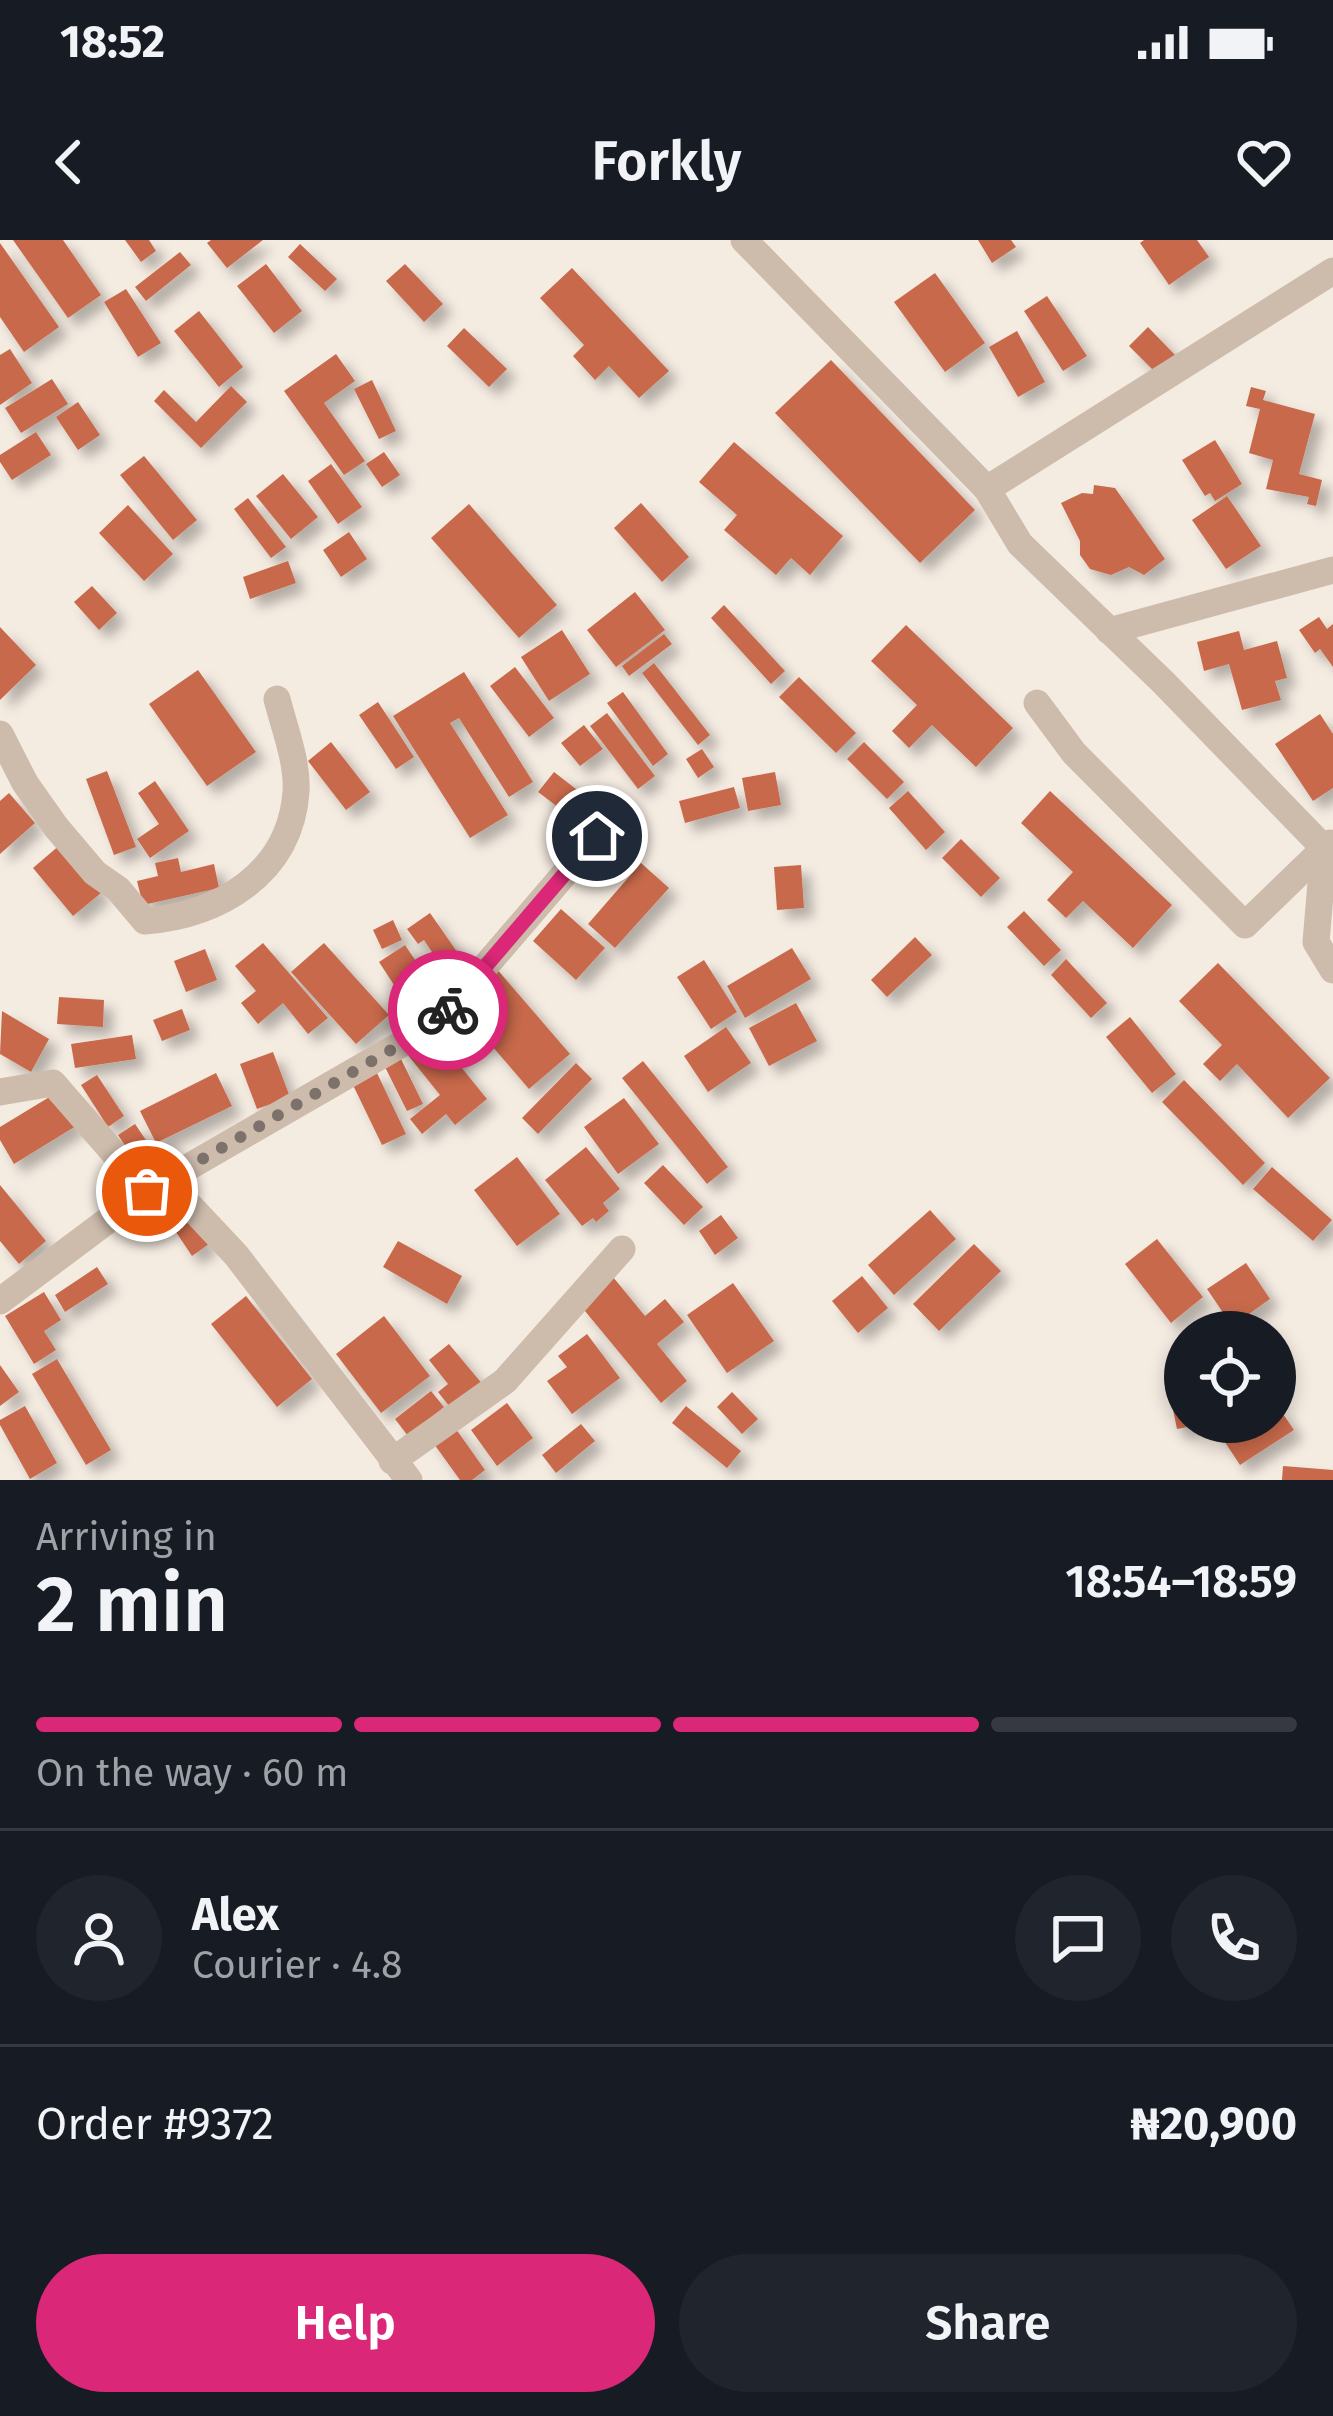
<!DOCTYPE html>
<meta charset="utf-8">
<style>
body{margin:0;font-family:"Fira Sans",sans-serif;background:#20242c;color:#f1f3f6;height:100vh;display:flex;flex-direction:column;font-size:45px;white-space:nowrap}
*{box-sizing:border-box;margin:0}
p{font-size:39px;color:#9ea1a6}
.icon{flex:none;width:66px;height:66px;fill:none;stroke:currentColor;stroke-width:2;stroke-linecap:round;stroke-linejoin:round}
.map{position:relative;height:1240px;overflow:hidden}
.side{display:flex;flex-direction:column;background:#171b24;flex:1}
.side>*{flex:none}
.buttons{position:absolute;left:1164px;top:1071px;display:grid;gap:24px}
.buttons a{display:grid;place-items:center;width:132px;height:132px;border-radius:50%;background:#171b24;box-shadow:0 6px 18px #0003;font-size:60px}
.pin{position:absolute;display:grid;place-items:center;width:102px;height:102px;color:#fff;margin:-51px;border:6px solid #fff;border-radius:50%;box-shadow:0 3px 12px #0007}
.courier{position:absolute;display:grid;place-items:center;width:120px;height:120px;margin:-60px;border:9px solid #db2777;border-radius:50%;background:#fff;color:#222;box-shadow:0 3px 15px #0007}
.headline em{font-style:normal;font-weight:600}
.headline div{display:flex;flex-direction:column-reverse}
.headline{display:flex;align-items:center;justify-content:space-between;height:204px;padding:0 36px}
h1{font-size:78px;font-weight:600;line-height:90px}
.bar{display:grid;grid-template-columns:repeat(4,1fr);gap:18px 12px;align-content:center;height:144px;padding:0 36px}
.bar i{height:15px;border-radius:9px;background:#363941}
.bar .current{background:#db2777}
.bar p{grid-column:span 4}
.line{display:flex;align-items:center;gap:30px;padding:0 36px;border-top:3px solid #363941}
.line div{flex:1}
.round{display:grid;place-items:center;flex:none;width:126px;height:126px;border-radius:63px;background:#20242c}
.action{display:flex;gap:24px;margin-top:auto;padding:24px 36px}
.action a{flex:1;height:138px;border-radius:72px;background:#db2777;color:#fff;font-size:48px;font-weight:600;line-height:138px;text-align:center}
.action a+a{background:#20242c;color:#f1f3f6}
.status{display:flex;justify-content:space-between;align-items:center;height:84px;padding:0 60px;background:#171b24;direction:ltr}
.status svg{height:33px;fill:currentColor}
header{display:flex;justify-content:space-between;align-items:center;height:156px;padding:0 36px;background:#171b24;font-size:54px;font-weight:600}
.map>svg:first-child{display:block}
</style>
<div class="status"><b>18:52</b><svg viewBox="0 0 49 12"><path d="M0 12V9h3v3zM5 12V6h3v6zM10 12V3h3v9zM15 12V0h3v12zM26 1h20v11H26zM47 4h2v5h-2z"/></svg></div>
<header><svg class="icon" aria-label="back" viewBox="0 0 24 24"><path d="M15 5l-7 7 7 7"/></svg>Forkly<svg class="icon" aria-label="heart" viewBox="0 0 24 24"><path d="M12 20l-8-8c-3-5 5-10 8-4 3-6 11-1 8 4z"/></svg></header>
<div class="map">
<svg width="1333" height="1240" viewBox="0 0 1333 1240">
<defs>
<filter id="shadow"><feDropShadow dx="9" dy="9" stdDeviation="6" flood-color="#0004"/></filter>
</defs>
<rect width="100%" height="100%" fill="#f4ebe1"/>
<!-- building -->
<g fill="#c8694b" filter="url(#shadow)">
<path d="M13,0h50l38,55 -33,23z"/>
<path d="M125,0h24l7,11 -15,11z"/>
<path d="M211,0h52l-36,28 -20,-25z"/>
<path d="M978,0h33l5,7 -24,16z"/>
<path d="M1144,0h53l12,17 -40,28 -29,-42z"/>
<path d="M0,3l59,84 -35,25 -24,-35z"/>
<path d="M300,4l37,35 -12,12 -37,-34z"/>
<path d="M180,12l11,13 -45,36 -11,-14z"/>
<path d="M266,24l36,47 -28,22 -37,-47z"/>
<path d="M405,24l38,40 -19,18 -38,-41z"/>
<path d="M572,28l97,103 -30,27 -30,-32 -14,14 -22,-24 11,-11 -44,-47z"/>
<path d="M935,33l50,70 -40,29 -51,-70z"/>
<path d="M126,49l35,54 -23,14 -34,-55z"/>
<path d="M1047,56l40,60 -24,15 -39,-60z"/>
<path d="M199,71l44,56 -24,20 -45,-56z"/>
<path d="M1148,87l27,28 -18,19 -28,-28z"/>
<path d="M464,88l43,41 -18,18 -42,-41z"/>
<path d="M1017,91l28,51 -27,15 -29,-50z"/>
<path d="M10,109l22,34 -32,22v-50z"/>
<path d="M336,114l19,27 -31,22 41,58 -21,14 -60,-84z"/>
<path d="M831,120l144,150 -55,53 -145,-150z"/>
<path d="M52,139l16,25 -47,29 -16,-25z"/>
<path d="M372,140l24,51 -17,8 -25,-50z"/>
<path d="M231,146l16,16 -46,46 -47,-47 10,-11 32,32z"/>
<path d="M1251,147l15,4 -3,9 52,14 -16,60 23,6 -6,26 -9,-2 2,-7 -43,-8 7,-29 -24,-7 11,-44 -14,-3z"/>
<path d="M78,162l22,33 -22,15 -22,-33z"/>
<path d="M36,192l15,23 -39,25 -12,-18v-7z"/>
<path d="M1215,200l27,44 -27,17 -5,-8 -5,3 -23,-36z"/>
<path d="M734,202l109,94 -33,39 -19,-17 -15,17 -52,-45 13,-15 -38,-33z"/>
<path d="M384,212l16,23 -18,12 -16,-23z"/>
<path d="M144,216l53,64 -24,20 -53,-65z"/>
<path d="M331,224l31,43 -24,17 -30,-43z"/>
<path d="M283,234l35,43 -27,22 -35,-43z"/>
<path d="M1094,245l21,3 50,71 -21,16 -15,-8 -18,8 -21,-6 -10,-14v-14l-19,-38 21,-10 11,1z"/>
<path d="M1227,256l34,50 -35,23 -34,-49z"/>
<path d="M248,258l38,49 -15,11 -37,-49z"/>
<path d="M641,263l48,54 -27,25 -48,-54z"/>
<path d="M469,264l88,101 -38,33 -88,-100z"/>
<path d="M128,265l45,49 -29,27 -45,-48z"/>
<path d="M349,292l18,27 -26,18 -18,-27z"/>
<path d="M288,321l8,22 -46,16 -7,-22z"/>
<path d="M92,346l25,27 -18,17 -25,-28z"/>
<path d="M635,352l30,38 -49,37 -29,-37z"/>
<path d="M724,365l61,66 -14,13 -60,-66z"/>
<path d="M1319,377l8,12 6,-5v43l-13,-18 -5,4 -16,-23z"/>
<path d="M906,385l107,103 -37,39 -44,-42 -23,23 -17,-17 25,-26 -46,-44z"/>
<path d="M0,387l36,38 -36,35z"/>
<path d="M562,390l28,44 -41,27 -28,-44z"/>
<path d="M1239,391l5,19 33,-9 10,37 -12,3 6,19 -39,10 -13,-46 -25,7 -7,-29z"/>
<path d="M664,394l8,10 -43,32 -7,-10z"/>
<path d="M654,423l56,72 -12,10 -56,-72z"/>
<path d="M515,427l39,51 -25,19 -39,-51z"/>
<path d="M198,430l58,82 -49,34 -58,-82z"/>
<path d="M464,432l69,110 -24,15 -50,-79 -9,5 58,92 -38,23 -77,-122z"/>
<path d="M799,437l57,56 -20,20 -57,-56z"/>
<path d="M623,452l45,62 -15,12 -46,-63z"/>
<path d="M378,462l36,55 -18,12 -37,-54z"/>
<path d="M607,473l48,63 -17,13 -48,-63z"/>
<path d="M1320,474l13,20v54l-20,13 -38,-57z"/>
<path d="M584,485l19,24 -23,17 -19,-23z"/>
<path d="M331,502l39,50 -24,18 -38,-49z"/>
<path d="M864,502l40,40 -17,17 -40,-40z"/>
<path d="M702,509l12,18 -16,11 -12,-19z"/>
<path d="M107,531l29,76 -22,8 -28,-76z"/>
<path d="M554,532l44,34 -15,20 -45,-34z"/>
<path d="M775,532l6,33 -33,6 -6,-33z"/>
<path d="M155,541l34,50 -39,27 -13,-19 22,-15 -21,-31z"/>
<path d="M734,547l6,21 -55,15 -6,-22z"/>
<path d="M908,551l37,41 -19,18 -37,-42z"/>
<path d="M1050,551l122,114 -39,43 -50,-47 -17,17 -19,-18 26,-28 -52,-49z"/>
<path d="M9,553l26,30 -35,31v-53z"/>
<path d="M961,599l39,39 -19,19 -39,-39z"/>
<path d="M61,604l40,49 -28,23 -40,-48z"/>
<path d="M178,618l3,14 33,-8 5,24 -76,17 -6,-24 21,-5 -3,-13z"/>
<path d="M641,623l28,25 -54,60 -27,-24z"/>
<path d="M801,625l3,43 -27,2 -3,-43z"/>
<path d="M561,669l44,39 -29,32 -43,-39z"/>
<path d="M1024,671l37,39 -17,16 -37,-39z"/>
<path d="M430,673l37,53 -29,19 -9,-13 11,-8 -16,-24 -6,4 -11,-15z"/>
<path d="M393,680l9,20 -20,9 -9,-19z"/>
<path d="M915,697l17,18 -45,42 -16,-17z"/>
<path d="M263,703l65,75 -20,16 -25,-31 -25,21 -17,-21 15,-12 -21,-25z"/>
<path d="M324,703l65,72 -33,29 -65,-72z"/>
<path d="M405,705l35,52 -27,17 -34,-52z"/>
<path d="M792,708l19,31 -66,39 -18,-32z"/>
<path d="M205,709l12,31 -31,12 -12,-31z"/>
<path d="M1066,719l41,44 -16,15 -40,-43z"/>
<path d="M704,720l33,52 -26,17 -34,-52z"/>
<path d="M1218,723l112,115 -42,40 -51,-54 -17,17 -17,-17 19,-19 -43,-44z"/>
<path d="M496,728l74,86 -41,35 -74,-86z"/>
<path d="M59,757l45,3 -1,27 -46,-3z"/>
<path d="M796,763l21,38 -48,25 -20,-38z"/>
<path d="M182,769l8,21 -28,11 -9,-21z"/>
<path d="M2,771l47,28 -18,33 -31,-18z"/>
<path d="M1130,777l46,57 -24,19 -46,-56z"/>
<path d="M443,784l11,14 -10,8 43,53 -32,26 -9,-11 -24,20 -12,-15 30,-24 -33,-41z"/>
<path d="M726,787l25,36 -43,29 -24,-36z"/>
<path d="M132,795l4,24 -61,9 -4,-24z"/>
<path d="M273,812l17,45 -33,12 -17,-45z"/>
<path d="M401,819l22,45 -16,7 -22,-44z"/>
<path d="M643,821l85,106 -21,17 -85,-106z"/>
<path d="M576,823l16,16 -54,55 -16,-16z"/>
<path d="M376,831l30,63 -24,11 -30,-62z"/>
<path d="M216,833l16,33 -76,37 -16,-32z"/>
<path d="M97,835l27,41 -16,11 -27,-42z"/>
<path d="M1184,840l81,83 -22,22 -81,-83z"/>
<path d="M56,853l20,33 -62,38 -14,-24v-13z"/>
<path d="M624,858l35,46 -41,30 -34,-47z"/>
<path d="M135,884l15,22 -17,12 -15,-23z"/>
<path d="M586,907l34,42 -17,14 6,8 -13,11 -3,-4 -11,8 -37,-46z"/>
<path d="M517,917l43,57 -43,32 -43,-56z"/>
<path d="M663,925l40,42 -19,18 -40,-42z"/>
<path d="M1272,927l60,53 -19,21 -60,-52z"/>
<path d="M0,945l46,56 -27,23 -19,-23z"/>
<path d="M930,970l26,29 -62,56 -26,-30z"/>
<path d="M188,975l21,29 -17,12 -20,-30z"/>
<path d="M721,975l17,23 -23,17 -16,-24z"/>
<path d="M1157,999l46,58 -32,26 -46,-59z"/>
<path d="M398,1001l64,35 -15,28 -64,-37z"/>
<path d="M974,1004l27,27 -62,60 -26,-27z"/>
<path d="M1246,1023l24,36 -38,27 -25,-37z"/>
<path d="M97,1027l11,17 -43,28 -10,-17z"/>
<path d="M862,1036l26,32 -30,25 -26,-32z"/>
<path d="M613,1037l32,39 20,-17 19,23 -27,22 30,37 -26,22 -81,-98z"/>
<path d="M733,1043l41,58 -47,32 -40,-58z"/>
<path d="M44,1052l17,28 -17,11 12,19 -22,14 -29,-48z"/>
<path d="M246,1056l66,83 -35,28 -66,-83z"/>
<path d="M384,1076l46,60 -49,37 -45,-59z"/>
<path d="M587,1094l33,44 -48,36 -25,-33 20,-14 -9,-11z"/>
<path d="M449,1104l35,42 -31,25 -15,-19 10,-8 -19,-24z"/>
<path d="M57,1119l54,91 -25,15 -54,-91z"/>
<path d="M0,1125l19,27 -19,14z"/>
<path d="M431,1151l13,16 -36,29 -13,-17z"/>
<path d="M732,1152l26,27 -16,15 -25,-27z"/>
<path d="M1185,1157v25l18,2 -26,5 -6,-29z"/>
<path d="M1275,1162l19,28 -54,35 -27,-41 62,-2z"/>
<path d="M507,1163l26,35 -36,28 -26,-36z"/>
<path d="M25,1166l32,57 -27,16 -30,-54v-5z"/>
<path d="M686,1166l55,45 -14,17 -55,-45z"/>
<path d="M451,1182l34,48 -13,10h-12l-31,-43z"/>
<path d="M581,1184l14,17 -39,32 -14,-18z"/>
<path d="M1283,1226l50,4v10h-51z"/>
</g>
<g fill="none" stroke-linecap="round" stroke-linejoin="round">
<!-- minor -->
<g stroke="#cdbbac" stroke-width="27">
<path d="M744,0l243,249 33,55 144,139 160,165 -8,94 17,28"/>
<path d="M987,249l346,-218"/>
<path d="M1109,391l224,-61"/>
<path d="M1037,463l37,50 171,172 85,-82"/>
<path d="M0,494l25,49 31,44 39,46 23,16 27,32c74,-6 145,-47 151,-129 2,-30 -12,-65 -19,-93"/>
<path d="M0,852l53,-9 94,108 43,15 46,49 173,225"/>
<path d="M0,1061l147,-110 289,-167 161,-188"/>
<path d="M392,1221l113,-80 117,-132"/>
</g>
</g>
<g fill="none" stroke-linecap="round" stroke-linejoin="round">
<!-- done -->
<path stroke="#7c716b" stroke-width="12" stroke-dasharray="0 21.6" d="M147,951l289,-167 12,-14"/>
<!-- route -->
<path stroke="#db2777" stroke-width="15" d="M448,770l149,-174"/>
</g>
</svg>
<div class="buttons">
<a><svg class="icon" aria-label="locate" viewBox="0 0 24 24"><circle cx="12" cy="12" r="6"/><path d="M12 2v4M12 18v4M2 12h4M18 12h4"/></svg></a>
</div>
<div class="pin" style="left:147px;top:951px;background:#ea580c"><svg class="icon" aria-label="bag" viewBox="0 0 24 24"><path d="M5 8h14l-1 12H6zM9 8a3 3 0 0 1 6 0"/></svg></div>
<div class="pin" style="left:597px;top:596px;background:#1f2937"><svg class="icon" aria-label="home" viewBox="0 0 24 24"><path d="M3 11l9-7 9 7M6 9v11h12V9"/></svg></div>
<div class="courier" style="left:448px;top:770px"><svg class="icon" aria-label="bike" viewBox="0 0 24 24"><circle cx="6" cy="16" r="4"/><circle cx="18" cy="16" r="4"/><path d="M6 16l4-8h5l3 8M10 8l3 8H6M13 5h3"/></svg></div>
</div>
<section class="side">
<div class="headline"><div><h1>2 min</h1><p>Arriving in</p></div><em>18:54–18:59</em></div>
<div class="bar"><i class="current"></i><i class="current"></i><i class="current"></i><i></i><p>On the way · 60 m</p></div>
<div class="line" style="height:216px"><a class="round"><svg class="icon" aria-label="person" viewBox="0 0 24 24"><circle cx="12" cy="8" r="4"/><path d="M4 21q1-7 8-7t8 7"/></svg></a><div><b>Alex</b><p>Courier · 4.8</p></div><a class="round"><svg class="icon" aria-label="chat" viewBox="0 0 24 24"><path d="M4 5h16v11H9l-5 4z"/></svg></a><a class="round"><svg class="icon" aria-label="phone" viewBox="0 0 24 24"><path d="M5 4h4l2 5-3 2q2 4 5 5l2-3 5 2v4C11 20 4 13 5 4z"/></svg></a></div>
<div class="line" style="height:156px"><div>Order #9372</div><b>₦20,900</b></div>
<div class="action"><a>Help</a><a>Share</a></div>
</section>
